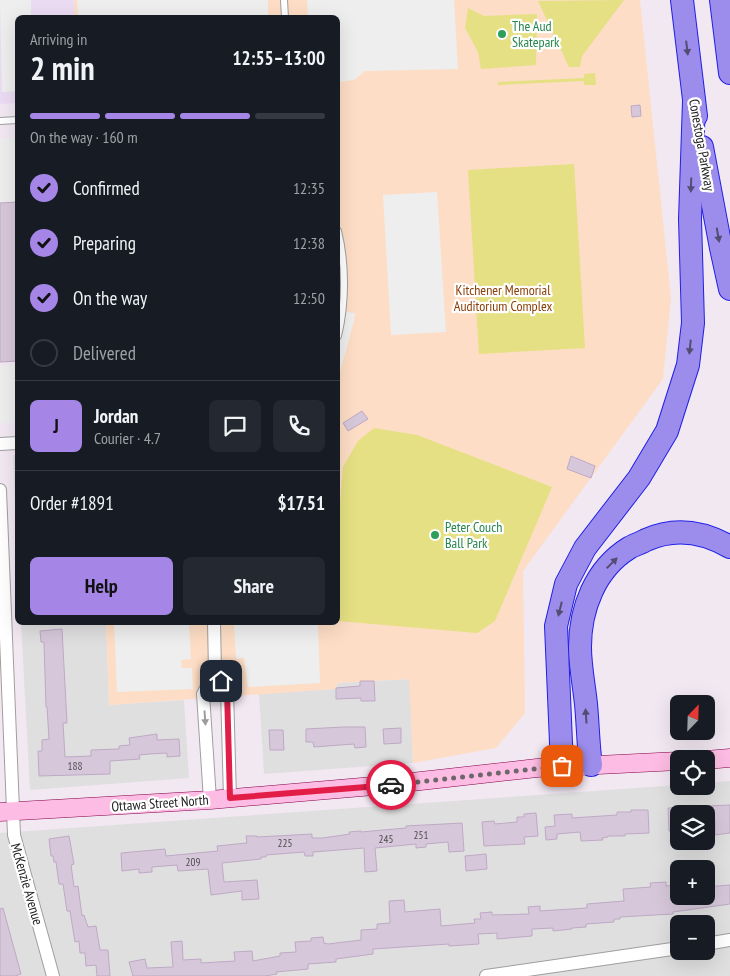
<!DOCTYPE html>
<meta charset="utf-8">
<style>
body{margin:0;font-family:"PT Sans Narrow",sans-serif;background:#242831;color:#f1f3f6;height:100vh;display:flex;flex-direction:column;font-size:19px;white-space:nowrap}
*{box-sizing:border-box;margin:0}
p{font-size:16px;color:#9ea1a6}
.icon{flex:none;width:28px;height:28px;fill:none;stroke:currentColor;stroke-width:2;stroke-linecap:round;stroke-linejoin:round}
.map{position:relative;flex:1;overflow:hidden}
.sheet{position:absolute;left:15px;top:15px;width:325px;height:610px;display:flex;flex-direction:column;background:#171b24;border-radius:8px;box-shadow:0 5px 20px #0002}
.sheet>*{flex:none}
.needle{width:32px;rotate:23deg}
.fabs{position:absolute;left:670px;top:695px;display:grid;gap:10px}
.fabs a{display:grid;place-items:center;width:45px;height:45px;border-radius:8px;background:#171b24;box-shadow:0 5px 20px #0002;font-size:25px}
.pin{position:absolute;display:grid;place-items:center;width:42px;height:42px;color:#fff;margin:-21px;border-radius:10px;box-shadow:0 2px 8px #0006}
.courier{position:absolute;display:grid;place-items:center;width:50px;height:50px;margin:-25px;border:4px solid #e11d48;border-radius:50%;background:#fff;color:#222;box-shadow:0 1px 6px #0007}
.headline em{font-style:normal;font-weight:700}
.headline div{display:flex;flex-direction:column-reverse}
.headline{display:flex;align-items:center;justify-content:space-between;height:85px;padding:0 15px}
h1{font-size:32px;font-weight:700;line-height:38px}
.bar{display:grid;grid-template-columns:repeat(4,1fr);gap:8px 5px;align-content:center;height:60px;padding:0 15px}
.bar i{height:6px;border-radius:4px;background:#363941}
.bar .current{background:#a586e7}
.bar p{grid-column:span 4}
.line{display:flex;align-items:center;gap:12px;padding:0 15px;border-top:1px solid #363941}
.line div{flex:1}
.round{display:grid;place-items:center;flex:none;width:52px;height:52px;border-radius:8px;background:#242831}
ol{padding:0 15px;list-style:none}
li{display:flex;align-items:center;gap:15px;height:55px}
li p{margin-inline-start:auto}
li .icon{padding:5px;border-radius:50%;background:#a586e7;color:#111;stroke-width:4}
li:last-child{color:#9ea1a6}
li i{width:28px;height:28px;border:2px solid #363941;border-radius:50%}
.button{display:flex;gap:10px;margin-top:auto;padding:10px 15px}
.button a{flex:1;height:58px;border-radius:8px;background:#a586e7;color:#111;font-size:20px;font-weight:700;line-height:58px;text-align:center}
.button a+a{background:#242831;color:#f1f3f6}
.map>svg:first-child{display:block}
</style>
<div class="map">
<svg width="730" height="976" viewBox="0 0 730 976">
<rect width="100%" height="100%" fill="#f2e8f2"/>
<!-- residential -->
<g fill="#dfdfe0" fill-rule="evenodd">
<path d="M13,455h5l-1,95z"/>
<path d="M21,623h85l3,82 75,-5 5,78 -159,12z"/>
<path d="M410,679l3,84 -149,11 -5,-80 76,-5 3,-6z"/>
<path d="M730,781v195h-730v-143l679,-48v1h27v-3zM679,814h27v27h-27zM679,869h27v27h-27zM679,924h27v27h-27z"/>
</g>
<!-- military -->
<path fill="#ebdcf4" d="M0,0h74l1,17 -57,1 -1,85 -17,1z"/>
<!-- park -->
<path fill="#fdddc5" d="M74,0h566l31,298 -8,81 -140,192 2,142 -29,35 -83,15 -4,-84 -71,4 -3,6 -226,16 -3,-82 232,-1v-604l-263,-1z"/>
<!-- pitch -->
<g fill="#e5e083">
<path d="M624,0l-42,56 -2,11h-11l-31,-66z"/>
<path d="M468,8l16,8 53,-2 -1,51 -55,4 -3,-17 -13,-24z"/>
<path d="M595,73l1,12h-12v-4l-86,4v-3l86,-4v-4z"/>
<path d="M574,164l11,184 -106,6 -11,-184z"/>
<path d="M374,428l43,7 135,52 -57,134 -18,12 -139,-12 1,-50 -1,-43 5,-61 15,-26z"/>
</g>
<!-- parking -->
<g fill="#eee">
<path d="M0,0h31v17l-13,1 -1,73 -15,1z"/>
<path d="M77,0h191v17h-190z"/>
<path d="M307,0h147l4,69 -93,2 -11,9 -16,2v-64l-30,-1z"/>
<path d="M17,138v64l-17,1v-64z"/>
<path d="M437,192l9,140 -55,3 -8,-140z"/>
<path d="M346,312l9,1 -1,8 -16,58v-30z"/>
<path d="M17,365v58h-17v-57z"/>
<path d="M114,623h75l2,36 -10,1 1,8h10l1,21 -76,3z"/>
<path d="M234,623h84l2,60 -72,4 -4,-29 -8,1z"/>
</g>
<!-- building -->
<g fill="#d6c8da" stroke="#bfa9c5">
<path d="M640,105l1,11 -9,1 -1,-11z"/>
<path d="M18,202v159l-18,1v-159z"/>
<path d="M362,411l6,8 -20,12 -5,-8z"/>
<path d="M571,456l24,10 -4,12 -24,-9z"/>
<path d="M62,629l5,94h-4l2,34 26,-1v-6l28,-1v-3l11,-1 -1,-7 28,-4v6l22,-1 1,17 -13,1v-4l-18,1 -10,1 1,4 -30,2v13l-71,2 -1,-25h4v-11l7,-1 -2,-32h-1l-2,-65h-3l-1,-11z"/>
<path d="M360,681h14l1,20h-14v-3l-25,1v-11l24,-2z"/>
<path d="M343,727h22l1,20 -11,1 -1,-4 -40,3 -1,-5h-7v-13z"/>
<path d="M401,728v15l-17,1 -1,-15z"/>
<path d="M269,730h14l1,20h-14z"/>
<path d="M730,805v28l-15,2v-14h-9v-15z"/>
<path d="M668,808h11v23h-10z"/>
<path d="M631,810h17l1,23 -24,1v2h-17v1l-6,1 1,2 -22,1 -1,-9 -23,2v5l-11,1 -1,-13 10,-1 -1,-11 18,-1v4l45,-3v-3h14z"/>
<path d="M536,813l2,23 -14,1 1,7 -41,2 -2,-24 12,-1 1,3 22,-2v-5h7v-3z"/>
<path d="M462,823l2,28 -15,1 -1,-10 -22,2v3l-10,1v-4l-41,4 2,23 -12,1 -1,-24 -51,4v4h-8l-1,-4 -38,3v2h-5v2l-39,4 2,19 33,-2 2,19 -17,1v-9l-31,4 -3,-26 -30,2 -1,-6 -25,2v5l-13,1v-4l-17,2 -1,-18 44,-4 1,7 52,-5 -1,-5 30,-3 -1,-7h11v1l55,-3v4h11l27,-4 -1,-2 12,-1v1l45,-4v-2z"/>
<path d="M69,836l5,28 -3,1 3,22 4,-1 4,30 2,-1 4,12 8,-1 4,24h8l2,26h-13l-1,-11 -10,1 -1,-13h-5l-1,-12 -4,1 -5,-31h-3l-4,-27h-4l-3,-22h-2l-1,-6h-2l-2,-17z"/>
<path d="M486,854l1,15 -21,2 -1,-15z"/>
<path d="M666,882v4l13,-1v11h27v-9l24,-2v19l-57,8v2l-53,3v2h-6v3l-28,2v3l-14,1v1l-19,2v-3l-21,1v7l-35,3v-6l-19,1 1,10 -30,2v-2l-76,5v5l-37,5v3l-28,2v5l-32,3 1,2 -12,2h-132l-4,-14 16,-3 2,9 26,-1 -2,-25 11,-1 1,19 18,-1v4l34,-2 -1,-9 18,-1 1,10 27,-5v-3l16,-1 -1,-10 16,-1v-3l12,-1 1,6 4,1 33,-4v-10l16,-1v-5l13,-1 -1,-22 15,-1 1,12 35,-3 1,17 34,-3 -1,-4h7l-1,-6 12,-1v3l37,-1 -1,-7 12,-1v5l47,-3v-4l37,-3 -1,-12 28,-2 -1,-4z"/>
<path d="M3,908l18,66 -6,2h-15v-67z"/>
</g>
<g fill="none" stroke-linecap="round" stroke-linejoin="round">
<!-- lane casing -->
<g stroke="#9f9f9f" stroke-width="8">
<g id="lane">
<path d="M284,0l1,18"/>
<path d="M0,121l18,-1"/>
<path d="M338,231c8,32 8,72 0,105"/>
</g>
</g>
<!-- street casing -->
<g stroke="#9f9f9f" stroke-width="14">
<g id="street">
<path d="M0,444l18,-1"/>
<path d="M0,490l14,345 39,141"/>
<path d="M215,672l12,18 3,108"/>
<path d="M210,800l-7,-106 12,-22 -1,-50"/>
<path d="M706,944l24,-4"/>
<path d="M486,976l193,-28"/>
</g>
</g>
<!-- secondary casing -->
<g stroke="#820047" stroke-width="19">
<g id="secondary">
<path d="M706,760l24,-2"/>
<path d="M0,812l210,-12 175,-15 152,-17 142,-7"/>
</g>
</g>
<!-- highway casing -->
<g stroke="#2020e6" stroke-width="24">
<g id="highway">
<path d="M682,0l14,116"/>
<path d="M721,0l9,73"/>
<path d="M702,147l19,101 9,41"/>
<path d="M591,765c-3,-20 -3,-41 -5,-61 -2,-19 -6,-38 -6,-57 0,-38 15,-78 49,-99 5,-3 12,-5 17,-8 29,-13 58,-8 84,7"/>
<path d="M562,766l-6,-140 10,-42 19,-36 54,-70 28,-47 21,-66 5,-42 -3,-104 4,-118"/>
</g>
</g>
<!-- lane -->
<use href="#lane" stroke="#fff" stroke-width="6"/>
<!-- street -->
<use href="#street" stroke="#fff" stroke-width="12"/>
<!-- secondary -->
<use href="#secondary" stroke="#fdbce3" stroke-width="18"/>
<!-- highway -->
<use href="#highway" stroke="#9c8ded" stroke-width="22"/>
</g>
<!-- one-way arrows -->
<defs><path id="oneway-solid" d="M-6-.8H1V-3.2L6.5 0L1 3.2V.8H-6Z" transform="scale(1.25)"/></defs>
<g fill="#534d73">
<use href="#oneway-solid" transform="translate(687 48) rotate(83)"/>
<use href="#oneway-solid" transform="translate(691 185) rotate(92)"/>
<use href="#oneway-solid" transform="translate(718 235) rotate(80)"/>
<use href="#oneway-solid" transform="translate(690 347) rotate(96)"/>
<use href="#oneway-solid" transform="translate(612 563) rotate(-45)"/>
<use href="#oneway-solid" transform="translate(560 609) rotate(104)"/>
<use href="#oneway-solid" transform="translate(586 716) rotate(-94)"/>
</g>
<use fill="#9c9c9c" href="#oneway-solid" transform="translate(205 718) rotate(86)"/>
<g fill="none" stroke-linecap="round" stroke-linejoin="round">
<!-- done -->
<path stroke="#6b676b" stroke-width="5" stroke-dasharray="0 9" d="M391,785l171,-19"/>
<!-- route -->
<path stroke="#e11d48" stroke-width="6" d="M221,681l6,9 3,108 161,-13"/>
</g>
<!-- markers -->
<g fill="#2e9e5b" stroke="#fff" stroke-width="2">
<circle cx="502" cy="34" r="5"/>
<circle cx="435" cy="535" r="5"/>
</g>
<g text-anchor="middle" stroke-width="4.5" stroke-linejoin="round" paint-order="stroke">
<!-- number labels -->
<g font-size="11" fill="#4f4c50">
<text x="75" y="770">188</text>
<text x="421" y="839">251</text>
<text x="386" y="843">245</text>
<text x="285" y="847">225</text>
<text x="193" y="866">209</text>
</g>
<!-- leisure labels -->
<g font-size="14" fill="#27864d" stroke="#fff" text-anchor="start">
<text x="512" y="31">The Aud<tspan x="512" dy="16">Skatepark</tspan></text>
<text x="445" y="532">Peter Couch<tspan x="445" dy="16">Ball Park</tspan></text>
</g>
<!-- street labels -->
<g font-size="14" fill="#222" stroke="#fff">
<text transform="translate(702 145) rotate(80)" y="5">Conestoga Parkway</text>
<text transform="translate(160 803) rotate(-4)" y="5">Ottawa Street North</text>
<text transform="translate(27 884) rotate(74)" y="5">McKenzie Avenue</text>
</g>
<!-- park labels -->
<g font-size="14" fill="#8a3e06" stroke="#fff">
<text x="503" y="295">Kitchener Memorial<tspan x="503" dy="16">Auditorium Complex</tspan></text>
</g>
</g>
</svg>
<div class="fabs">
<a><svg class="needle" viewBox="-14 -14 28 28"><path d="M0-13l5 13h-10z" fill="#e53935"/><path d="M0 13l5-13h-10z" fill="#9ea1a6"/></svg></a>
<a><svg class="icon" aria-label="locate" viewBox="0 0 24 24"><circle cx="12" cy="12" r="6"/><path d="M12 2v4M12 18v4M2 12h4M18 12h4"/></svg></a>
<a><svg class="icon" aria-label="layers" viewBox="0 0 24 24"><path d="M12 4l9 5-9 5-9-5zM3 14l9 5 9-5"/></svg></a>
<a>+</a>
<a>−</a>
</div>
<div class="pin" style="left:562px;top:766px;background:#ea580c"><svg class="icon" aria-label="bag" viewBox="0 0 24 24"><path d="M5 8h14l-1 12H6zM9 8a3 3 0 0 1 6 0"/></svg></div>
<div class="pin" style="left:221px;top:681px;background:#1f2937"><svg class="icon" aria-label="home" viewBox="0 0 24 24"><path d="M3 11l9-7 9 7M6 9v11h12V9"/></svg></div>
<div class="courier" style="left:391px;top:785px"><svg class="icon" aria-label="car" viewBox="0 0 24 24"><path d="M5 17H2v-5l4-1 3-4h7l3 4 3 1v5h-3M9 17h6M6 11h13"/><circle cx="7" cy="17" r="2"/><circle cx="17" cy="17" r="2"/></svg></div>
<section class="sheet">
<div class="headline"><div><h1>2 min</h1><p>Arriving in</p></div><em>12:55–13:00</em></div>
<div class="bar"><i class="current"></i><i class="current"></i><i class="current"></i><i></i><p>On the way · 160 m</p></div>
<ol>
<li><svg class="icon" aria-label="check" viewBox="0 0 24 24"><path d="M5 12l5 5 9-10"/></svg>Confirmed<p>12:35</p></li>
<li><svg class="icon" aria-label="check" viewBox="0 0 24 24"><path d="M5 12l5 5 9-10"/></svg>Preparing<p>12:38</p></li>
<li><svg class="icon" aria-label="check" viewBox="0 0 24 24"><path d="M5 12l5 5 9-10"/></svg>On the way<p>12:50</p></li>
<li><i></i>Delivered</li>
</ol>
<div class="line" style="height:90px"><b class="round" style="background:#a586e7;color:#111">J</b><div><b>Jordan</b><p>Courier · 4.7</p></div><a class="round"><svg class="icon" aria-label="chat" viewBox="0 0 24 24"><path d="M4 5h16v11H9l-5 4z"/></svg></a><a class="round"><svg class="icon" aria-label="phone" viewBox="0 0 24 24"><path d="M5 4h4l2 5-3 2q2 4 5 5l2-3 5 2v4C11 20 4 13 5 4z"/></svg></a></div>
<div class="line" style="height:65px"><div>Order #1891</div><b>$17.51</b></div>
<div class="button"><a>Help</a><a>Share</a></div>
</section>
</div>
